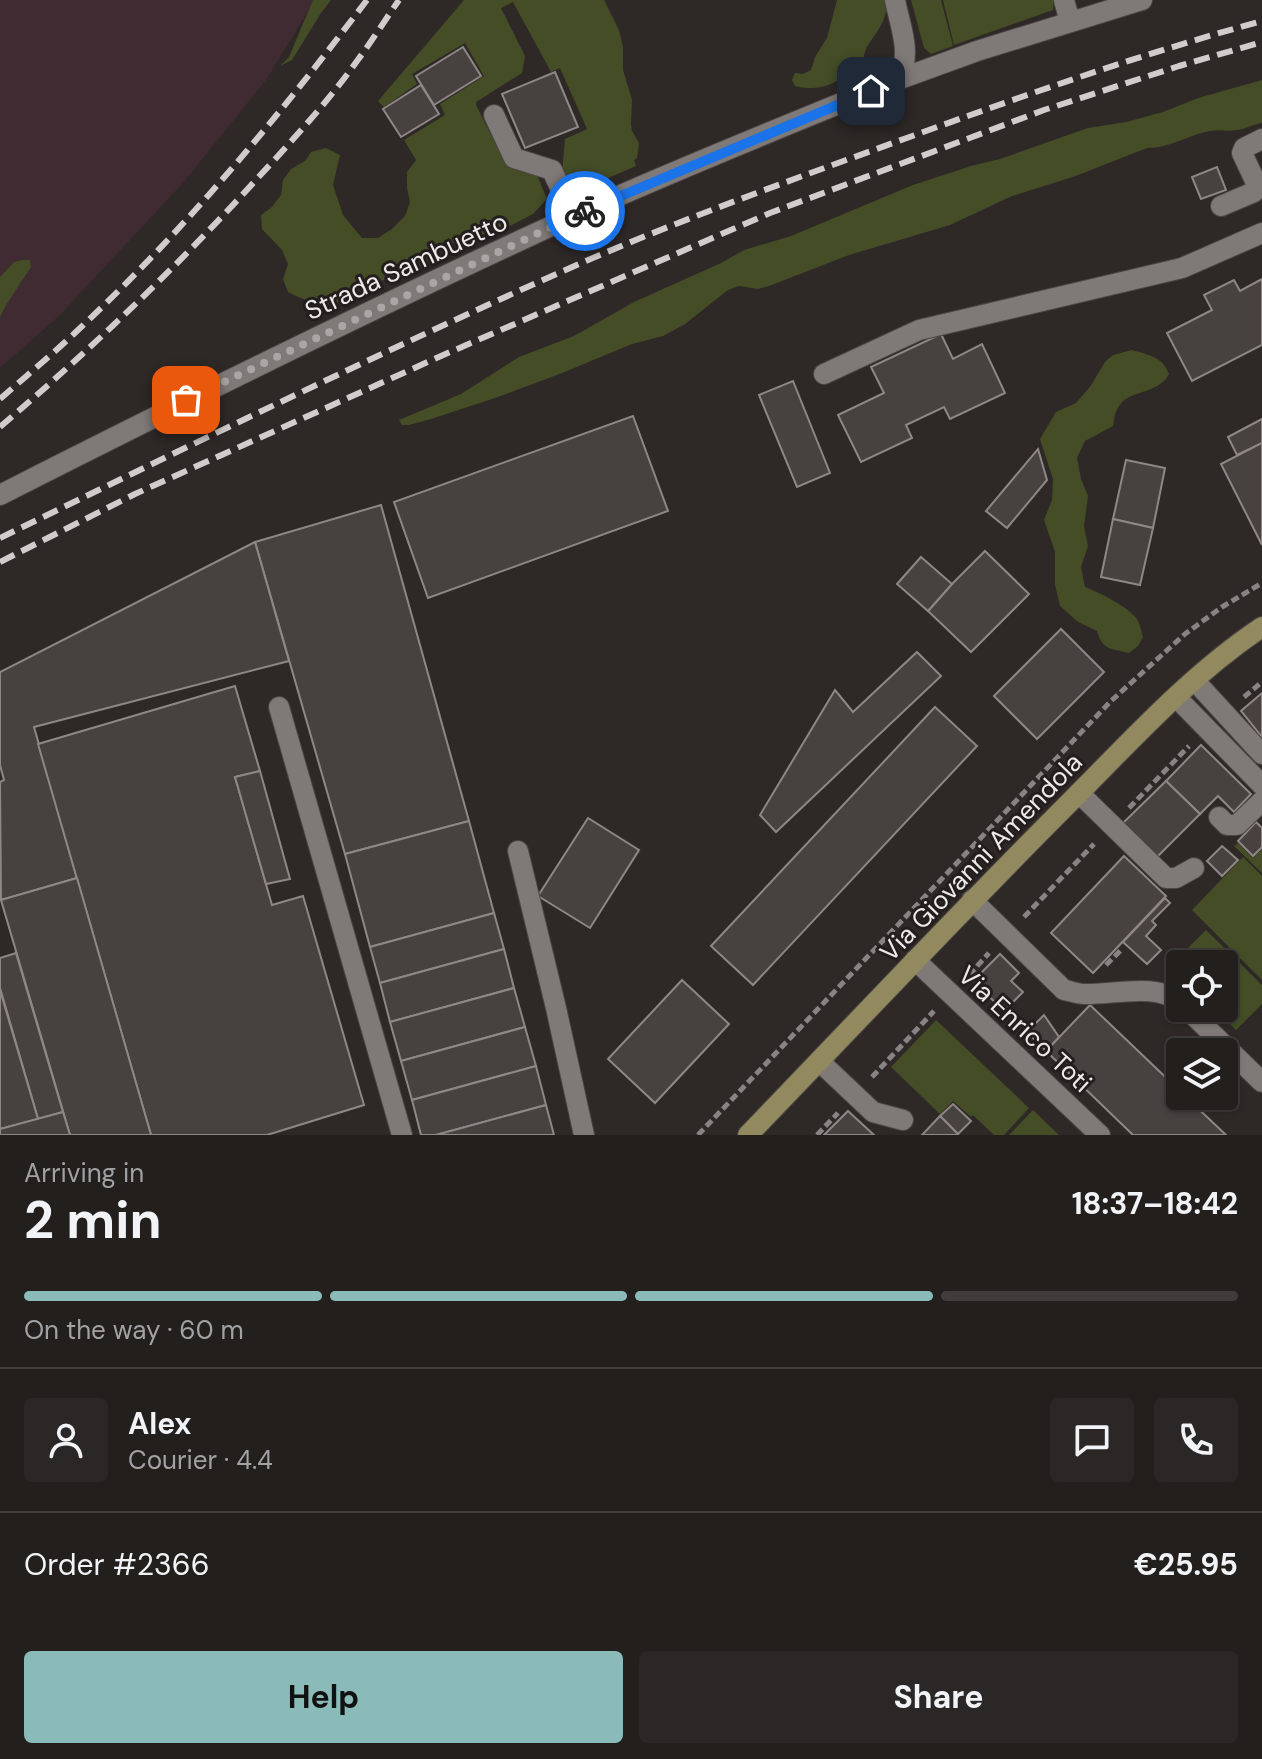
<!DOCTYPE html>
<meta charset="utf-8">
<style>
body{margin:0;font-family:"DM Sans",sans-serif;background:#2a2726;color:#f1f3f6;height:100vh;display:flex;flex-direction:column;font-size:30px;white-space:nowrap}
*{box-sizing:border-box;margin:0}
p{font-size:26px;color:#a2a2a4}
.icon{flex:none;width:44px;height:44px;fill:none;stroke:currentColor;stroke-width:2;stroke-linecap:round;stroke-linejoin:round}
.map{position:relative;height:1135px;overflow:hidden}
.details{display:flex;flex-direction:column;background:#221f1d;flex:1}
.details>*{flex:none}
.controls{position:absolute;left:1166px;top:950px;display:grid;gap:16px}
.controls a{display:grid;place-items:center;width:72px;height:72px;border-radius:8px;background:#221f1d;box-shadow:0 2px 6px #0004,0 0 0 2px #3f3d3b;font-size:40px}
.pin{position:absolute;display:grid;place-items:center;width:68px;height:68px;color:#fff;margin:-34px;border-radius:16px;box-shadow:0 4px 12px #0006}
.courier{position:absolute;display:grid;place-items:center;width:80px;height:80px;margin:-40px;border:6px solid #1a73e8;border-radius:50%;background:#fff;color:#222;box-shadow:0 2px 10px #0007}
.headline em{font-style:normal;font-weight:700}
.headline div{display:flex;flex-direction:column-reverse}
.headline{display:flex;align-items:center;justify-content:space-between;height:136px;padding:0 24px}
h1{font-size:52px;font-weight:700;line-height:60px}
.bar{display:grid;grid-template-columns:repeat(4,1fr);gap:12px 8px;align-content:center;height:96px;padding:0 24px}
.bar i{height:10px;border-radius:6px;background:#3f3d3b}
.bar .on{background:#8bbbb9}
.bar p{grid-column:span 4}
.line{display:flex;align-items:center;gap:20px;padding:0 24px;border-top:2px solid #3f3d3b}
.line div{flex:1}
.round{display:grid;place-items:center;flex:none;width:84px;height:84px;border-radius:8px;background:#2a2726}
.action{display:flex;gap:16px;margin-top:auto;padding:16px 24px}
.action a{flex:1;height:92px;border-radius:8px;background:#8bbbb9;color:#111;font-size:32px;font-weight:700;line-height:92px;text-align:center}
.action a+a{background:#2a2726;color:#f1f3f6}
.map>svg:first-child{display:block}
</style>
<div class="map">
<svg width="1262" height="1135" viewBox="0 0 1262 1135">
<rect width="100%" height="100%" fill="#2e2927"/>
<!-- industrial -->
<path fill="#3f2b31" d="M0,0h315l-49,80 -84,104 -122,131 -60,53z"/>
<!-- green -->
<g fill="#454d27">
<path d="M313,0h18l-10,13 -29,47 -12,6 9,-9z"/>
<path d="M464,0h140l15,30 4,17v23l9,30 -1,24 1,7 7,12 -2,15 -3,2 2,6 -65,28 -9,-21 3,-34 22,-10 -27,-61 -9,4 -38,-70 -12,6 24,48 -3,17 -46,29v3l27,54 34,16 10,24 -14,15 -64,33 -7,-10 -13,10 -14,6 -9,13 -14,9 -49,9c-23,29 -45,23 -75,8l-5,-13 5,-15 -6,-14 -20,-21 -1,-14 11,-8 9,-12 2,-15 8,-11 14,-8 6,-9 15,-4 14,7 -7,30 10,30 19,23h16l14,-9 13,-13 5,-14 -3,-14v-16l9,-12 -12,-20 41,-25 -5,-11 44,-28 -19,-33 -53,31 5,10 -33,23 -6,-6z"/>
<path d="M837,0h50c0,20 -8,29 -19,45 -5,7 -3,17 -9,23 -1,1 -4,2 -5,3 -21,13 -33,21 -59,15l-3,-6 3,-7 8,1 8,-4 4,-13 12,-19z"/>
<path d="M911,0h30l12,46 -22,8 -7,-6z"/>
<path d="M943,0h111l-1,10 -99,35z"/>
<path d="M1262,80v43c-9,1 -16,6 -25,7 -9,2 -18,-1 -27,1 -22,4 -40,17 -63,17l-74,29 -61,19 -62,29 -101,30 -80,31 -11,3 -19,-3 -11,4 -43,34 -22,12 -31,8 -70,29 -67,25 -64,21 -22,6h-7l-3,-5 62,-26 58,-37 55,-21 60,-34 87,-39 23,-13 47,-14 122,-51 58,-19 29,-7 88,-31 38,-6 37,-10 35,-14z"/>
<path d="M22,260h8l1,7 -25,38 -6,12v-40l14,-15z"/>
<path d="M1132,350c16,5 30,6 37,24 -11,21 -39,15 -50,32 -4,6 -5,13 -6,20l-28,15 -8,17 4,21 7,17 -4,30 4,20 -7,21 4,20c13,5 42,19 51,31 4,4 5,13 7,19l-5,9 -9,7c-17,-4 -27,-3 -32,-22l-19,-9 -18,-16 -5,-21v-33l-11,-32 8,-20 1,-21 -13,-40 16,-27 20,-9 14,-16 15,-25 8,-7z"/>
<path d="M1238,843l15,15 9,-9v24l-28,-27z"/>
<path d="M1243,857l19,19v104l-70,-70z"/>
<path d="M1206,930l56,55v19l-26,26 -22,-22h10v-44h-44v10l-9,-9z"/>
<path d="M936,1020l93,88 -25,27h-10l-21,-20 -2,2 -18,-16 -13,13 -49,-47z"/>
<path d="M1033,1110l26,25h-50z"/>
</g>
<!-- building -->
<g fill="#474140" stroke="#8e8786" stroke-width="2">
<path d="M463,47l18,29 -47,29 -18,-29z"/>
<path d="M555,72l23,55 -53,21 -23,-54z"/>
<path d="M421,85l18,29 -38,23 -18,-28z"/>
<path d="M1217,167l9,23 -25,9 -9,-22z"/>
<path d="M1262,279v66l-70,36 -25,-48 45,-23 -8,-15 30,-15 6,11z"/>
<path d="M941,334l12,25 29,-15 23,49 -55,26 -6,-12 -38,18 6,13 -51,24 -23,-47 46,-22 -13,-26z"/>
<path d="M793,381l37,92 -33,14 -38,-92z"/>
<path d="M633,416l35,95 -240,87 -34,-96z"/>
<path d="M1262,419v24l-25,12 -9,-18z"/>
<path d="M1262,443v102l-41,-81z"/>
<path d="M1038,449l9,31 -40,48 -21,-17z"/>
<path d="M1126,460l39,8 -12,60 -40,-9z"/>
<path d="M381,505l88,316 -124,33 -90,-312z"/>
<path d="M1113,519l40,9 -13,57 -39,-8z"/>
<path d="M255,542l34,119 -255,66 43,151 -76,22 -1,-118 4,-2 -4,-15v-93z"/>
<path d="M985,551l44,43 -58,58 -43,-41 24,-27z"/>
<path d="M921,557l31,27 -24,27 -31,-27z"/>
<path d="M1061,629l43,43 -67,67 -43,-43z"/>
<path d="M917,652l24,24 -165,156 -16,-17 75,-125 18,22z"/>
<path d="M235,686l25,85 -25,6 37,128 31,-9 61,209 -97,30h-116l-113,-391z"/>
<path d="M1262,693v44l-21,-26z"/>
<path d="M935,707l42,39 -224,239 -42,-39z"/>
<path d="M1201,745l50,49 -17,18 -16,-16 -18,18 -34,-33z"/>
<path d="M260,771l30,108 -24,5 -31,-107z"/>
<path d="M1166,781l34,33 -44,44 -34,-34z"/>
<path d="M588,818l51,32 -49,78 -52,-32z"/>
<path d="M469,821l25,92 -124,34 -25,-93z"/>
<path d="M1256,822l6,6v19l-9,9 -15,-15z"/>
<path d="M1222,846l16,14 -16,16 -15,-15z"/>
<path d="M1124,856l42,40 -73,77 -42,-40z"/>
<path d="M77,878l74,257h-81l-69,-235z"/>
<path d="M1165,898l5,5 -18,18 4,4 -10,11 15,14 -14,14 -24,-22z"/>
<path d="M494,913l10,36 -124,34 -10,-36z"/>
<path d="M504,949l10,39 -124,34 -10,-39z"/>
<path d="M16,953l47,159 -25,7 -38,-131v-30z"/>
<path d="M1000,954l19,19 -8,8 12,11 -19,19 -31,-30z"/>
<path d="M682,980l47,44 -74,79 -47,-44z"/>
<path d="M514,988l11,39 -124,34 -11,-39z"/>
<path d="M0,990l38,129 -38,10z"/>
<path d="M1090,1005l90,86v5h5l41,39h-93l-87,-84z"/>
<path d="M1044,1015l15,22 -13,14 -19,-19z"/>
<path d="M525,1027l11,39 -124,34 -11,-39z"/>
<path d="M536,1066l10,39 -110,30h-15l-9,-35z"/>
<path d="M953,1104l18,17 -13,13 -18,-18z"/>
<path d="M546,1105l8,30h-118z"/>
<path d="M848,1111l26,24h-50z"/>
<path d="M63,1112l7,23h-70v-6z"/>
<path d="M940,1116l18,18 -1,1h-35z"/>
</g>
<g fill="none" stroke-linecap="round" stroke-linejoin="round">
<!-- service casing -->
<g stroke="#4a4644" stroke-width="22">
<g id="service">
<path d="M1064,0l6,22"/>
<path d="M494,115l20,43 38,12 21,46"/>
<path d="M1221,206l33,-14 3,-7 -15,-32 2,-5 18,-9"/>
<path d="M824,374l95,-44 263,-62 80,-35"/>
<path d="M1194,680l68,74"/>
<path d="M1176,697l86,88"/>
<path d="M279,707l123,428"/>
<path d="M1079,793l87,85h10l18,-10"/>
<path d="M1219,817l8,8h10l25,-24"/>
<path d="M518,851l38,157 28,127"/>
<path d="M972,900l92,90c7,1 13,4 20,4 28,1 75,-12 96,9"/>
<path d="M1186,1008l76,74"/>
<path d="M819,1061l54,51 30,8"/>
</g>
</g>
<!-- minor casing -->
<g stroke="#4a4644" stroke-width="22">
<g id="minor">
<path d="M900,79l77,-28 165,-51"/>
<path d="M0,495c189,-96 379,-190 571,-278 108,-49 219,-93 329,-138 11,-30 1,-49 -5,-79"/>
<path d="M915,960l185,175"/>
</g>
</g>
<!-- secondary casing -->
<g stroke="#4a4644" stroke-width="22">
<path id="secondary" d="M748,1135c107,-111 212,-223 321,-332 61,-61 121,-128 193,-176"/>
</g>
<!-- path -->
<g stroke="#888483" stroke-width="5" stroke-dasharray="8 4" stroke-linecap="butt">
<path d="M1244,697l18,-15"/>
<path d="M1129,808l60,-62"/>
<path d="M1024,917l70,-73"/>
<path d="M1106,965l17,-17"/>
<path d="M969,975l20,-22"/>
<path d="M872,1077l62,-66"/>
<path d="M698,1135l413,-434 74,-67 37,-27 40,-24"/>
<path d="M817,1135l21,-22"/>
</g>
<!-- service -->
<use href="#service" stroke="#7f7977" stroke-width="20"/>
<!-- minor -->
<use href="#minor" stroke="#7f7977" stroke-width="20"/>
<!-- secondary -->
<use href="#secondary" stroke="#928a5e" stroke-width="20"/>
<!-- rail -->
<g stroke="#d0cdcc" stroke-width="6" stroke-dasharray="16 8" stroke-linecap="butt">
<path d="M0,399c26,-23 53,-45 78,-69 107,-100 201,-214 289,-330"/>
<path d="M0,427c90,-77 175,-158 255,-246 34,-37 73,-79 102,-120 15,-20 28,-41 42,-61"/>
<path d="M0,538c183,-89 366,-179 552,-262 104,-47 212,-86 319,-125 129,-47 259,-94 391,-130"/>
<path d="M0,562l135,-68 306,-138 329,-143 274,-103 135,-44 83,-24"/>
</g>
</g>
<g fill="none" stroke-linecap="round" stroke-linejoin="round">
<!-- done -->
<path stroke="#aaa6a5" stroke-width="8" stroke-dasharray="0 14.4" d="M186,400l399,-189"/>
<!-- route -->
<path stroke="#1a73e8" stroke-width="10" d="M585,211l286,-120"/>
</g>
<g text-anchor="middle" stroke-width="6" stroke-linejoin="round" paint-order="stroke">
<!-- street labels -->
<g font-size="26" fill="#edeae9" stroke="#241f1e">
<text transform="translate(406 266) rotate(-25)" y="9">Strada Sambuetto</text>
<text transform="translate(981 857) rotate(-46)" y="9">Via Giovanni Amendola</text>
<text transform="translate(1025 1029) rotate(43)" y="9">Via Enrico Toti</text>
</g>
</g>
</svg>
<div class="controls">
<a><svg class="icon" aria-label="locate" viewBox="0 0 24 24"><circle cx="12" cy="12" r="6"/><path d="M12 2v4M12 18v4M2 12h4M18 12h4"/></svg></a>
<a><svg class="icon" aria-label="layers" viewBox="0 0 24 24"><path d="M12 4l9 5-9 5-9-5zM3 14l9 5 9-5"/></svg></a>
</div>
<div class="pin" style="left:186px;top:400px;background:#ea580c"><svg class="icon" aria-label="bag" viewBox="0 0 24 24"><path d="M5 8h14l-1 12H6zM9 8a3 3 0 0 1 6 0"/></svg></div>
<div class="pin" style="left:871px;top:91px;background:#1f2937"><svg class="icon" aria-label="home" viewBox="0 0 24 24"><path d="M3 11l9-7 9 7M6 9v11h12V9"/></svg></div>
<div class="courier" style="left:585px;top:211px"><svg class="icon" aria-label="bike" viewBox="0 0 24 24"><circle cx="6" cy="16" r="4"/><circle cx="18" cy="16" r="4"/><path d="M6 16l4-8h5l3 8M10 8l3 8H6M13 5h3"/></svg></div>
</div>
<section class="details">
<div class="headline"><div><h1>2 min</h1><p>Arriving in</p></div><em>18:37–18:42</em></div>
<div class="bar"><i class="on"></i><i class="on"></i><i class="on"></i><i></i><p>On the way · 60 m</p></div>
<div class="line" style="height:144px"><a class="round"><svg class="icon" aria-label="person" viewBox="0 0 24 24"><circle cx="12" cy="8" r="4"/><path d="M4 21q1-7 8-7t8 7"/></svg></a><div><b>Alex</b><p>Courier · 4.4</p></div><a class="round"><svg class="icon" aria-label="chat" viewBox="0 0 24 24"><path d="M4 5h16v11H9l-5 4z"/></svg></a><a class="round"><svg class="icon" aria-label="phone" viewBox="0 0 24 24"><path d="M5 4h4l2 5-3 2q2 4 5 5l2-3 5 2v4C11 20 4 13 5 4z"/></svg></a></div>
<div class="line" style="height:104px"><div>Order #2366</div><b>€25.95</b></div>
<div class="action"><a>Help</a><a>Share</a></div>
</section>
